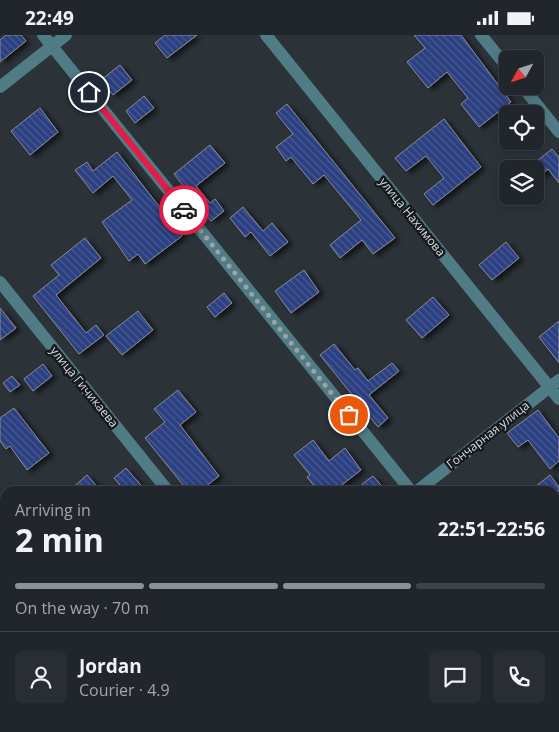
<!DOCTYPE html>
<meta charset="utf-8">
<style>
body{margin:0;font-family:"Open Sans",sans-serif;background:#282e33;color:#f1f3f6;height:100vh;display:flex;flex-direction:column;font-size:19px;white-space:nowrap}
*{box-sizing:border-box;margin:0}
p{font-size:16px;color:#a2a5a9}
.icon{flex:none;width:28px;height:28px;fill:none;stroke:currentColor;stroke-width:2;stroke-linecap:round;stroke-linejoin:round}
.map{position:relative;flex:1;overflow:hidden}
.side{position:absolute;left:0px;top:451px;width:560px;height:246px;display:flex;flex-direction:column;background:#20262b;border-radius:15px 15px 0 0;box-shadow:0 2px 8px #0003,0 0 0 1px #3d4347}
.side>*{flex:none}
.needle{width:32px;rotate:230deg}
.buttons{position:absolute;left:499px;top:15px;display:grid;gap:10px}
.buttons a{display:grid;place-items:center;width:45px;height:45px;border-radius:8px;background:#20262b;box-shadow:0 2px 8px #0003,0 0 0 1px #3d4347;font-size:25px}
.pin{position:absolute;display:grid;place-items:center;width:42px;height:42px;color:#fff;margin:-21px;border:2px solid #fff;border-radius:50%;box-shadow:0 1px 5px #0007}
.courier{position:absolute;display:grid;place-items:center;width:50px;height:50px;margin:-25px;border:4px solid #e11d48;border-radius:50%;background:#fff;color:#222;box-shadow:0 1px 6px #0007}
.summary em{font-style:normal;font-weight:700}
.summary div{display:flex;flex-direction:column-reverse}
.summary{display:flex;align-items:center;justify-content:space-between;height:85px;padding:0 15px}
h1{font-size:32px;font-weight:700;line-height:38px}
.bar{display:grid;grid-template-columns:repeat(4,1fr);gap:8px 5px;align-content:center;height:60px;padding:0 15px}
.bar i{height:6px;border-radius:4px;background:#3d4347}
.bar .current{background:#8c9099}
.bar p{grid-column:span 4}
.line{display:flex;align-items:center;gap:12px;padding:0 15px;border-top:1px solid #3d4347}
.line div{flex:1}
.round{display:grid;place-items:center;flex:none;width:52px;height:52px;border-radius:8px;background:#282e33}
.status{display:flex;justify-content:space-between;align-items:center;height:35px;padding:0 25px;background:#20262b;direction:ltr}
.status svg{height:14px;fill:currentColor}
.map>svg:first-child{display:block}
</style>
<div class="status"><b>22:49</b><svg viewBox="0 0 49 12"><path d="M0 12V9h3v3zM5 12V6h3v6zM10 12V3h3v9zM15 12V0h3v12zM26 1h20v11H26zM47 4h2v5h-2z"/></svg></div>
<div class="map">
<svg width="559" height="697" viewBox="0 0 559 697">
<defs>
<pattern id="building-back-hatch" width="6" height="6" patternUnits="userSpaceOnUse" patternTransform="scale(1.25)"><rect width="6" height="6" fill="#2c3f81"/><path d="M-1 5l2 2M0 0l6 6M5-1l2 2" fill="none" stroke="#4a5a93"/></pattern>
<filter id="shadow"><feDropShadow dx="4.5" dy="2.5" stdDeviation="2.5" flood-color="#0009"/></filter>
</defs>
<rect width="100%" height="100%" fill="#2b3339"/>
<!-- building -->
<g fill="url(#building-back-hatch)" stroke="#888c96" filter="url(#shadow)">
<path d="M6,0h15l5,6 -26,21v-22z"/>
<path d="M165,0h32l-30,23 -12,-15z"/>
<path d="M414,0h47l50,67 -32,25 -18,-23 7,-6 -21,-26 -19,16 -21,-26 18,-14z"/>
<path d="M120,30l12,15 -19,15 -12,-15z"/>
<path d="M144,61l10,12 -19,15 -9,-12z"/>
<path d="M287,69l108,134 -22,16 -11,-14 -22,18 -10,-13 31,-25 -37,-45 -11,9 -22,-27 -5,4 -10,-14 17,-13 -17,-21z"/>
<path d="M40,73l18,24 -28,23 -19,-24z"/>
<path d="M444,84l37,48 -48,38 -9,-11 20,-16 -18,-22 -20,15 -11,-13z"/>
<path d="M210,110l15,18 -29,23 14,17 5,-4 9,12 -13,10 -37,-47z"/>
<path d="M552,114l7,8v26l-11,-14 -8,7 -8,-11z"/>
<path d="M117,117l65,84 -37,28 -7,-10 -9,7 -27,-39 30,-22 -19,-24 -20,17 -18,-23 12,-8 6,9z"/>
<path d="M243,172l20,24 9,-8 16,19 -18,14 -19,-24 -6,5 -15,-19z"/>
<path d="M85,203l16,20 -45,37 30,38 10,-8 8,10 -25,19 -46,-58 26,-21 -8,-10z"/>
<path d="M506,207l13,16 -27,22 -13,-15z"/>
<path d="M304,235l15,22 -28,21 -16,-22z"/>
<path d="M224,258l8,10 -17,14 -8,-10z"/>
<path d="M433,262l16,18 -27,23 -16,-18z"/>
<path d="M0,273l16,20 -16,12z"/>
<path d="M138,276l15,19 -31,25 -16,-19z"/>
<path d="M559,286v42l-20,-26z"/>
<path d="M334,309l21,26 3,-2 10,13 24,-18 7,8 -30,24 19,23 -10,9 -58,-72z"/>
<path d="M43,329l9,12 -19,15 -9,-12z"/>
<path d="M12,341l8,9 -10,7 -7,-9z"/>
<path d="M178,355l18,22 -16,13 39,51 -19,15h-12l-43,-53 20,-16 -11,-13z"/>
<path d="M14,373l35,45 -22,17 -17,-24 -4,3 -6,-8v-23z"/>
<path d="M538,375l21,28v23l-9,8 -22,-29 -10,7 -11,-14z"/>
<path d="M313,405l16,21 16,-13 16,22 -27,21h-16l-11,-14 3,-2 -16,-20z"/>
<path d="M126,433l20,23h-21l-11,-13z"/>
<path d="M87,440l14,16h-32z"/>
<path d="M550,440l9,12v4h-29z"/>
<path d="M373,441l13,15h-19l-5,-7z"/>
</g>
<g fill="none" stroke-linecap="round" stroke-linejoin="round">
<!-- minor -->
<g stroke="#507c86" stroke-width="12">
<path d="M43,0l368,456"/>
<path d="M266,0l293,364"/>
<path d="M481,0l27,33"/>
<path d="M522,51l37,46"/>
<path d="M0,52l66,-52"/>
<path d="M0,247l168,209"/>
<path d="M417,456l142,-111"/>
<path d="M0,613l5,6"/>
<path d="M555,633l4,5"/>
<path d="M63,692l3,5"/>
<path d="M358,692l4,5"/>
<path d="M112,697l6,-5"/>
</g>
</g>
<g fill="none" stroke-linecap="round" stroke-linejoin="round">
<!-- done -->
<path stroke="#9ca2a7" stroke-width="5" stroke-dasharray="0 9" d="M184,175l165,205"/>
<!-- route -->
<path stroke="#e11d48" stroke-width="6" d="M89,57l95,118"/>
</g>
<g text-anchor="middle" stroke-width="5" stroke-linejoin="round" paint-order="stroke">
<!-- street labels -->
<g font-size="12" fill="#d9dee2" stroke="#161a1d">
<text transform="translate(412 182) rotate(51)" y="4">улица Нахимова</text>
<text transform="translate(84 352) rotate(51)" y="4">улица Гичикаева</text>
<text transform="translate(488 400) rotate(-38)" y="4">Гончарная улица</text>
</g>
</g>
</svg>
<div class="buttons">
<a><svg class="needle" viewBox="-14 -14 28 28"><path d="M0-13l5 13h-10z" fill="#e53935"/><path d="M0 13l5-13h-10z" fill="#a2a5a9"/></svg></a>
<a><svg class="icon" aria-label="locate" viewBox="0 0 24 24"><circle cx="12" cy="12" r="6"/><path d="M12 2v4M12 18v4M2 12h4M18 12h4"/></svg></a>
<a><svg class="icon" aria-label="layers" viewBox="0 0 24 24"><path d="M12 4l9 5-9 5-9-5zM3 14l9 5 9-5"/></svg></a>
</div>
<div class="pin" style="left:349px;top:380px;background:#ea580c"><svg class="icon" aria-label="bag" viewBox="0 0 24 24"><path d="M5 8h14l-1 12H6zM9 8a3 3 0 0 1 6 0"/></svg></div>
<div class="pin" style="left:89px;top:57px;background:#1f2937"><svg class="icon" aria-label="home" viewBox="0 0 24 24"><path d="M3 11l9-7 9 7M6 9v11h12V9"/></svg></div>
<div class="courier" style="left:184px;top:175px"><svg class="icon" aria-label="car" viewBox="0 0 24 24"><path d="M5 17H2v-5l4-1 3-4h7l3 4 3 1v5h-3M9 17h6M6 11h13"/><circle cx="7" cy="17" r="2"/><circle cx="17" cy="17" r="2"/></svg></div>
<section class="side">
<div class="summary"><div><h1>2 min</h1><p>Arriving in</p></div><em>22:51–22:56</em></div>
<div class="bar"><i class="current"></i><i class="current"></i><i class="current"></i><i></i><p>On the way · 70 m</p></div>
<div class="line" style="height:90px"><a class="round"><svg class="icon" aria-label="person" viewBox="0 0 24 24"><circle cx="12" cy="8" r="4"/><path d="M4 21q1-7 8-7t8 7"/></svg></a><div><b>Jordan</b><p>Courier · 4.9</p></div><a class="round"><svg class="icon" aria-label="chat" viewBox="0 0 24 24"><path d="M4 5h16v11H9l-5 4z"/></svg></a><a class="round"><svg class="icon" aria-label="phone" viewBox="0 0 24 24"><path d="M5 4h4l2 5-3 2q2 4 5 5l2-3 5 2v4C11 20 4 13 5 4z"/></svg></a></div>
</section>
</div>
